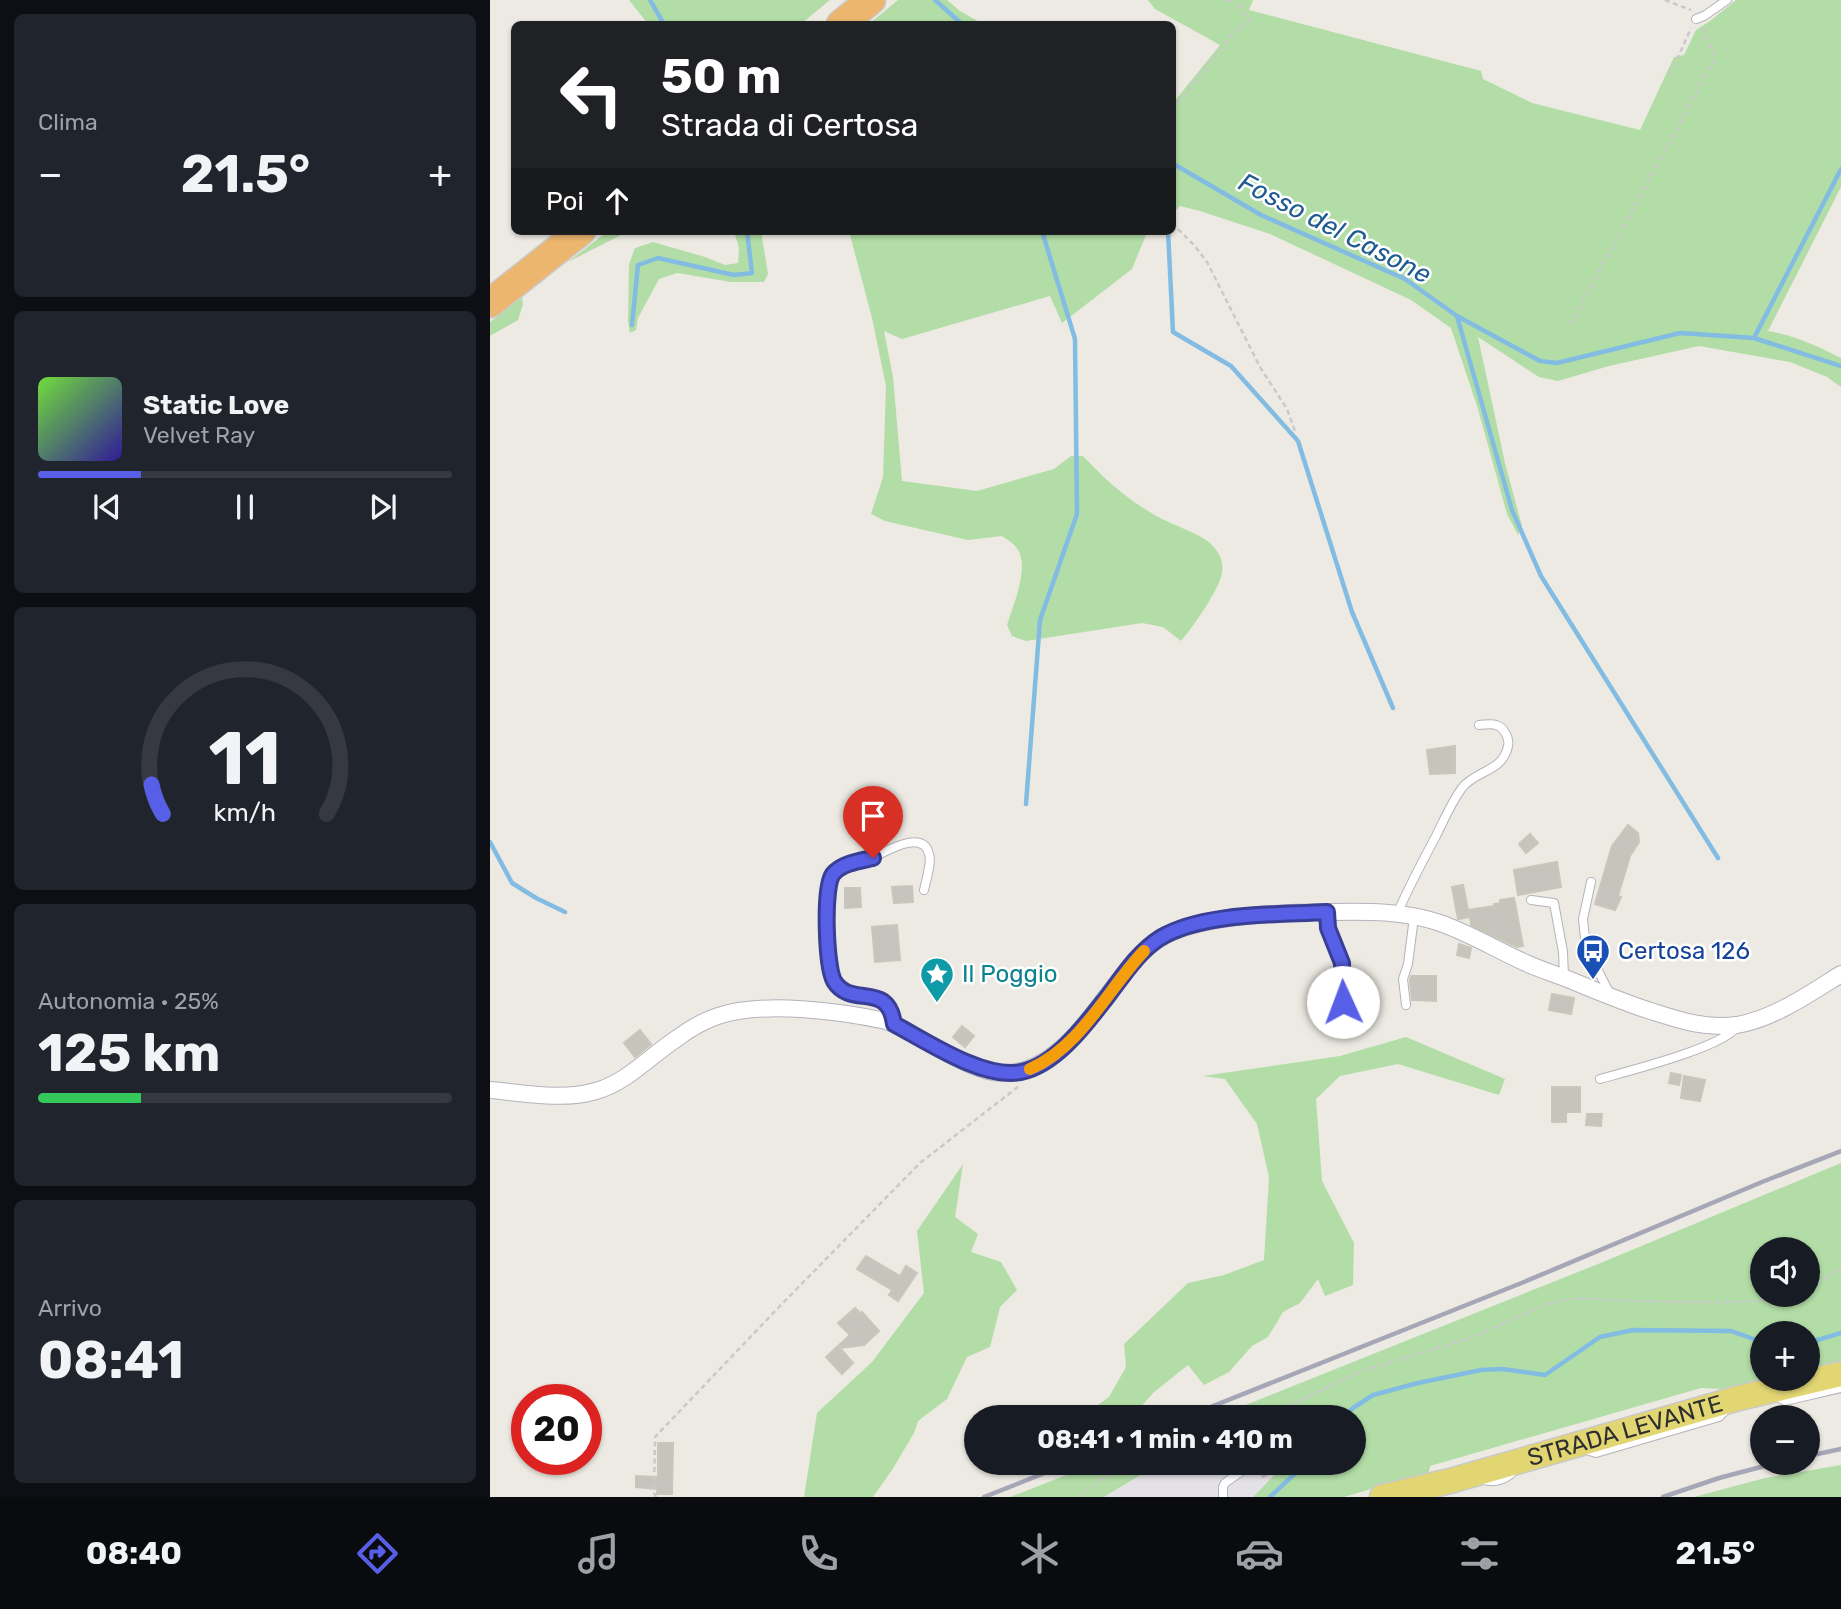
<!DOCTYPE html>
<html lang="it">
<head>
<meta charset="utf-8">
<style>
	:root { --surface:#171b24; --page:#20242c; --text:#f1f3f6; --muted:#9ea1a6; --line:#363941; --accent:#575fe6 }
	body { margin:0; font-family:Rubik,sans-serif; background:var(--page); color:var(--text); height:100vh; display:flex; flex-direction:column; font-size:26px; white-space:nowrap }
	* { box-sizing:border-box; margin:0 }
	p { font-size:23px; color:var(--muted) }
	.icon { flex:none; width:38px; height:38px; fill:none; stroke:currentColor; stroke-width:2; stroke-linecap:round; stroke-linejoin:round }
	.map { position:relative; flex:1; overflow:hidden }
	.sheet { display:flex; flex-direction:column; gap:14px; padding:14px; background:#0d0f14; width:490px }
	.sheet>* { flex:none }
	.banner { position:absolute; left:21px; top:21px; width:665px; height:214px; border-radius:10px; box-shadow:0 2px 5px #0004; background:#202124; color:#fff; overflow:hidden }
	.fabs { position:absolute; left:1260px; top:1237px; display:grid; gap:14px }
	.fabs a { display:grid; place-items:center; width:70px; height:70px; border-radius:50%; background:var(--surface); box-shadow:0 2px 5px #0004; font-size:35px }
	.speed { position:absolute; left:21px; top:1384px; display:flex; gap:14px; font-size:35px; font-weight:700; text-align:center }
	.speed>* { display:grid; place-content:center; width:91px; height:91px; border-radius:50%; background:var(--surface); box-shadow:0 2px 5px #0004; line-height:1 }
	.speed .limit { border:10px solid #d22; background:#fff; color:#111 }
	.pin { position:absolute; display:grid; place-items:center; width:60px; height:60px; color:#fff; margin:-72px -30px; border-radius:50% 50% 50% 0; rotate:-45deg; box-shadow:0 0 7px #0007 }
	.pin .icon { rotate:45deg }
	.me { position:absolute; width:77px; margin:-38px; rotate:358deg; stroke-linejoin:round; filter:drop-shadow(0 0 5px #0008) }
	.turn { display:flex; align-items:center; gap:24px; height:147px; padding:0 35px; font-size:32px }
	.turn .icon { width:91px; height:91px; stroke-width:2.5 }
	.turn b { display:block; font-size:49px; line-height:60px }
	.then { display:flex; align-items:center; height:66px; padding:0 35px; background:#0003; gap:14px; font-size:26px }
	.big { font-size:52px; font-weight:700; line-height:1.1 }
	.sheet .widget { flex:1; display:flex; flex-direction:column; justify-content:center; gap:10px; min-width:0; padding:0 24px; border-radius:10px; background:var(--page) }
	.sheet .dial { align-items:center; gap:0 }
	.dial svg { height:182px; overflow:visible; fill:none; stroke:var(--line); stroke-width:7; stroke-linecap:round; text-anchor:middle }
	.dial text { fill:var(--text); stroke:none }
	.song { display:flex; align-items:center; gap:21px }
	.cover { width:84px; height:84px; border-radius:10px; background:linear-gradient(135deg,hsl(100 70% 55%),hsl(250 70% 35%)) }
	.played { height:7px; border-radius:4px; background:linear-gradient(90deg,var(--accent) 25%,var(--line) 25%) }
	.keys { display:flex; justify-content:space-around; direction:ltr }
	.heat { display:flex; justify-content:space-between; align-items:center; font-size:38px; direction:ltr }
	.charge { height:10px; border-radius:5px; background:linear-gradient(90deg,#34c759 25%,var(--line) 0) }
	.trip { position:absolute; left:474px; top:1405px; width:402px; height:70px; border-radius:35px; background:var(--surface); box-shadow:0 2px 5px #0004; font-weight:700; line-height:70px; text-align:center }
	.tab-bar { display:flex; height:112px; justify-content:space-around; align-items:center; background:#090b0e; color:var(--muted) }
	.tab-bar .icon { width:49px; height:49px }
	.tab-bar .selected { color:var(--accent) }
	.tab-bar b { font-size:32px; color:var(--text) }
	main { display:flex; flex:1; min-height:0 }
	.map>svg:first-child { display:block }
	.industrial { fill:#e4e2e7 }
	.green { fill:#b2dda6; fill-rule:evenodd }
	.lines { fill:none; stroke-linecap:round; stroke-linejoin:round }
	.stream { stroke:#83bce2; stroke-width:4.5 }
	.building { fill:#c6c4bd; stroke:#c9c6bc; stroke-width:2 }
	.lane-casing { stroke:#b3b3bc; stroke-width:10 }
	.street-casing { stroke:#b3b3bc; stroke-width:18 }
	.primary-casing { stroke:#c9c9c9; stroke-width:27 }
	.highway-casing { stroke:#c9c9c9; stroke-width:31 }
	.path { stroke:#c9c9c9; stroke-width:2.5; stroke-dasharray:5 3.5; stroke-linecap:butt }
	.lane { stroke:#fff; stroke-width:8 }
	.street { stroke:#fff; stroke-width:16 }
	.primary { stroke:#e2d673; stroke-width:24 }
	.highway { stroke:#ecb66f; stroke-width:28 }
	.rail { stroke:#a5a6b6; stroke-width:4.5 }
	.route-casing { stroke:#393e96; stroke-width:18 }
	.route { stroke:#575fe6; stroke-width:12 }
	.slow { stroke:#f59e0b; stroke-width:12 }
	.labels { text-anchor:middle; stroke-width:5; stroke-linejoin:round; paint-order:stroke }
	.transit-label { font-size:24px; fill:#164399; stroke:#fff; text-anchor:start }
	.culture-label { font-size:24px; fill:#0d838f; stroke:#fff; text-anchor:start }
	.street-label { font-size:24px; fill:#2e2e2e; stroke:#fff }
	.water-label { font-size:26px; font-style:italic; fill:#1e5b92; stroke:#fff }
</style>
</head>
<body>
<main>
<section class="sheet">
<div class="widget"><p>Clima</p>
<div class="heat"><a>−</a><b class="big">21.5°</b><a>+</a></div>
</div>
<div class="widget">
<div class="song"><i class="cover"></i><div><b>Static Love</b><p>Velvet Ray</p></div></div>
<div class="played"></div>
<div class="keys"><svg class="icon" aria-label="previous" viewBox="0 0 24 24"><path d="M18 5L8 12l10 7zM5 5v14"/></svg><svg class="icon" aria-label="pause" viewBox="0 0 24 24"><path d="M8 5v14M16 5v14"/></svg><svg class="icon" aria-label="next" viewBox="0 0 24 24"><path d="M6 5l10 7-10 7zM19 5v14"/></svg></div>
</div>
<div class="widget dial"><svg viewBox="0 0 100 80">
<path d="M14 69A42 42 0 1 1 86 69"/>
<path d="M14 69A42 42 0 0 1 9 56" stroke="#575fe6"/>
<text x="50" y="56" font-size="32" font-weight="700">11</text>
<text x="50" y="72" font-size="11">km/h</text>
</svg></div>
<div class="widget"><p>Autonomia · 25%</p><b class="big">125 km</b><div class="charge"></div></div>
<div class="widget"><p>Arrivo</p><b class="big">08:41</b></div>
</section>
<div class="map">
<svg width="1351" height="1497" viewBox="0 0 1351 1497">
	<rect width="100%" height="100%" fill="#edeae3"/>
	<path class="industrial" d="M706 1463H796L763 1497H614L657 1471 695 1475Z"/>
	<path class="green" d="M139 0H340L311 24H158Z
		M408 0H457L470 11 493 24H379Z
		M658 0H763L759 10 991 71 993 79 1042 103 1150 130 1184 57 1194 55 1206 30 1220 21 1246 0H1351V187L1278 331C1303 335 1328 346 1351 358V387L1337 377 1300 362 1209 346 1119 366 1068 381 1049 377 988 337 1015 463 1032 526 1028 535 1017 514 988 409 961 328 921 300 780 234 710 211 690 206 683 213V103L730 45 665 9Z
		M118 231H139L78 262Z
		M244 231H271L278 274 274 282H241L187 273 169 279 148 318 146 330 140 333 138 321 139 264 145 248 163 242 215 257 235 265 248 263 249 248Z
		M359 231H652L656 235 642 269 572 323 560 296 412 339 394 331 403 377 412 481 487 491 564 469 581 456H593C616 480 634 497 663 514 677 523 709 533 720 543 728 550 734 561 732 572 730 589 703 627 691 641L673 627 652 623 536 641 522 636 517 625C523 605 542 563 525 546 522 542 516 539 512 536L478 540 395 521 381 514 393 477 396 386 382 318Z
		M32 297 33 304 28 320 0 336V322Z
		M916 1037 1015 1079 1009 1095 908 1064 850 1076 826 1099 832 1181 864 1243 863 1285 835 1296 828 1279 810 1303 793 1312 778 1337 762 1346 739 1372 714 1385 698 1365 663 1393 642 1417H591L619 1397 636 1367 634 1344 698 1283 734 1275 774 1260 779 1177 767 1124 735 1079 713 1076 850 1056Z
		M1351 1163V1362L1318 1368V1334H1272L1273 1379 1231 1389 1211 1388 940 1466 939 1472 854 1497H763L796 1463H864V1418H723L1113 1262ZM1272 1250H1318V1295H1272Z
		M473 1164 465 1217 488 1234 481 1252 511 1262 527 1290 510 1307 500 1347 477 1357 457 1399 428 1421 424 1433 402 1470 383 1497H314L327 1413 382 1362 434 1293 427 1231Z
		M607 1463H706L695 1475 657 1471 614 1497H520Z
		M1351 1465V1497H1204L1275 1478Z"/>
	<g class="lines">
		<path class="stream" d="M160 0 174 24
			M445 0 472 24
			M682 163 771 215 915 279 967 316 1050 361 1067 363 1190 333 1264 338 1351 366
			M678 231 683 332 741 366 808 441 862 612 903 708
			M967 316 1022 510 1051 576 1228 858
			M142 325 148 265 168 258 244 275 262 273 257 231
			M1264 338 1351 169
			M536 804 550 620 587 514 585 339 552 231
			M0 842 22 883 46 898 75 912
			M1318 1343 1351 1333
			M854 1418 863 1408 883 1395 928 1383 991 1370 1012 1369 1055 1375 1110 1337 1143 1330 1241 1331 1272 1342
			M780 1497 816 1463"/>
	</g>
	<path class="building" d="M965 746V773L940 774 937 750Z
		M1138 825 1148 833 1149 842 1140 856 1128 896 1131 897 1125 910 1105 904 1122 846Z
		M1040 834 1048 843 1036 853 1029 844Z
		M1067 862 1071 887 1028 895 1024 870Z
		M973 885 978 910 1004 906V904L1011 903 1010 900 1024 898 1033 946 1027 947 981 925 980 917 968 919 962 887Z
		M422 886 423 902 404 903 402 887Z
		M355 888H370L371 907 355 908Z
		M407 925 410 960 385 962 382 927Z
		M969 944 981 948 979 958 967 955Z
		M846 974V993H836L835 975Z
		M921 976H946V1001L922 1000 920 981Z
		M1062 994 1084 998 1081 1014 1059 1010Z
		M472 1026 484 1036 475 1047 463 1037Z
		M150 1030 161 1044 145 1057 134 1043Z
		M1181 1073 1191 1075 1189 1085 1179 1083Z
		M1194 1076 1215 1080 1210 1101 1191 1098Z
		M1062 1087H1090V1112H1076V1122H1062Z
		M1097 1114H1112L1111 1126 1096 1125Z
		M376 1256 410 1276 416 1266 427 1273 408 1301 399 1295 402 1290 367 1269Z
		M365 1308 371 1314 372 1312 389 1331 374 1345 350 1348 363 1363 352 1374 336 1357 360 1335 348 1323Z
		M168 1443H183L182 1494H167V1489L146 1487V1476L168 1477Z
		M770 1463H798L773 1477 768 1467Z"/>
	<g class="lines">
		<g class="lane-casing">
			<path id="lane" d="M1206 19 1214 16 1237 0
				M1101 882 1093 919 1096 947 1120 994
				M1041 900 1064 903 1073 952 1074 977
				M837 912 838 928 852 963 853 1002
				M907 914C919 887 932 862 946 836 954 820 961 803 972 788 986 770 1013 772 1018 746 1020 739 1014 727 1006 725 1001 723 994 725 989 725
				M916 1005 913 979 918 964 924 917
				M404 1024C396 973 346 1020 339 962 337 942 332 894 341 877 349 862 371 863 384 857 397 851 433 829 439 854 442 861 436 881 434 890
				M1110 1079C1138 1071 1231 1048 1247 1027
				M1286 1396 1295 1401 1351 1388
				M1096 1450 1106 1453 1229 1417 1236 1410
				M994 1480C1004 1483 1013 1480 1021 1474
				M733 1497V1487L735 1483 763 1463"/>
		</g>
		<g class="street-casing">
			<path id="street" d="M0 1090C34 1093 72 1101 106 1091 137 1082 159 1057 186 1039 198 1030 213 1021 228 1016 274 1001 349 1011 396 1021L404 1024C431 1038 469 1063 498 1071 551 1084 588 1034 616 997 632 977 647 953 669 939 708 914 793 913 840 912 876 911 915 911 950 923 979 933 1007 950 1036 963 1049 969 1062 973 1075 978 1105 990 1134 1003 1164 1012 1191 1021 1218 1029 1247 1025 1285 1018 1319 994 1351 974"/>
		</g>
		<g class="primary-casing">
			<g id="primary">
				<path id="s1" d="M892 1497 960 1481 1249 1398 1351 1374"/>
			</g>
		</g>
		<g class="highway-casing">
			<path id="highway" d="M351 24 381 0
				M0 303 91 231"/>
		</g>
		<path class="path" d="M737 0 742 1 745 0
			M1175 0 1201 10
			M1180 75 1201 28
			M682 111 741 36 752 25 760 22 750 6 754 0
			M682 223 704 245 717 262 770 367 797 409 805 431
			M1080 325 1223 62 1224 51 1218 43 1213 26
			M1318 1288 1351 1270
			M773 1418 872 1371 980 1338 1058 1304 1087 1298C1130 1301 1174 1302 1218 1302 1245 1302 1274 1302 1300 1295
			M166 1497 164 1493 165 1437 289 1307 430 1163 529 1086
			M590 1497C606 1478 632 1470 654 1463"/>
		<use href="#lane" class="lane"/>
		<use href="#street" class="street"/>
		<use href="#primary" class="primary"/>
		<use href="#highway" class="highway"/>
		<path class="rail" d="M693 1418 1034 1282 1272 1182 1351 1151
			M1318 1456 1351 1449
			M494 1497 580 1463
			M1173 1497 1229 1478 1286 1463"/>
	</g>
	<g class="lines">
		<g class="route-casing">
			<path id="route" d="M383 858C370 861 352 863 343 874 333 887 336 966 344 981 361 1009 398 980 404 1024 436 1041 494 1080 531 1072 566 1065 596 1024 617 997 633 976 648 952 670 938 713 912 788 915 837 912L838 928 852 963 853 1002"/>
		</g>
		<use href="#route" class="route"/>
		<path class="slow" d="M540 1069C591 1047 618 989 654 951"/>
	</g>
	<defs>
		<g id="bus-pin" transform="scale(1.75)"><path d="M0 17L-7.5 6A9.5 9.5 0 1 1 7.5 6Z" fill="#1a4fb4" stroke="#fff"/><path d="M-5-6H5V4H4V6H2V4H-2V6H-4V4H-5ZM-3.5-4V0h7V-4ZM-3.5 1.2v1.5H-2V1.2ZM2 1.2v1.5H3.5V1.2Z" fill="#fff"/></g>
		<g id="sight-pin" transform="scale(1.75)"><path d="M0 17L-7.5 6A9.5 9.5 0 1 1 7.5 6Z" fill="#0f9aa8" stroke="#fff"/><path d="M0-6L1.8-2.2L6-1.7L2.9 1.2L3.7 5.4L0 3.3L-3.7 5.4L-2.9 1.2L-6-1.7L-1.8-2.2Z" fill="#fff"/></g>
	</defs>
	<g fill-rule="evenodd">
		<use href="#bus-pin" x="1103" y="951"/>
		<use href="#sight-pin" x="447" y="974"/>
	</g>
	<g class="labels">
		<g class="transit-label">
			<text x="1128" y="959">Certosa 126</text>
		</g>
		<g class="culture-label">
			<text x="472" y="982">Il Poggio</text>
		</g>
		<g class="street-label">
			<text dy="8" stroke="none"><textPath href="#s1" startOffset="252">STRADA LEVANTE</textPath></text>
		</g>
		<g class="water-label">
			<text transform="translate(845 228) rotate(27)" y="9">Fosso del Casone</text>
		</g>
	</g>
</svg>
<div class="fabs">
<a><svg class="icon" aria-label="sound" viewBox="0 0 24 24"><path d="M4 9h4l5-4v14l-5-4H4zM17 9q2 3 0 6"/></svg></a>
<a>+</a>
<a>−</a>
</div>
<div class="speed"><div class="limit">20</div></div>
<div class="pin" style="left:383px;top:858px;background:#d93025"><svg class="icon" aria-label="arrive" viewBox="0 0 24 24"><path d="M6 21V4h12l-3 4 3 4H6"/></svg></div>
<svg class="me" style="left:853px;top:1002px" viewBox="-20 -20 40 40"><circle r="19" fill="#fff"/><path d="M0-13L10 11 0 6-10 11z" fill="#575fe6"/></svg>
<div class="trip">08:41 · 1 min · 410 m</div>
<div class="banner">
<div class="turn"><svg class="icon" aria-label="left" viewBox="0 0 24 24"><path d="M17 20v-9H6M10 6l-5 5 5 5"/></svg><div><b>50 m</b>Strada di Certosa</div></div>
<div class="then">Poi<svg class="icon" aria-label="ahead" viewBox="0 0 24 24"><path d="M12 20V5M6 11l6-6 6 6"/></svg></div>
</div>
</div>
</main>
<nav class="tab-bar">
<b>08:40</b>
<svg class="icon selected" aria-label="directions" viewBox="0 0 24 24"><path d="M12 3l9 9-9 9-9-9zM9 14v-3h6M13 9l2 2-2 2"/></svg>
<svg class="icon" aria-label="music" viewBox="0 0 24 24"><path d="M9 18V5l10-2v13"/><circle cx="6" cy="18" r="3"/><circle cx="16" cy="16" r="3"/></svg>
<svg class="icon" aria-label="phone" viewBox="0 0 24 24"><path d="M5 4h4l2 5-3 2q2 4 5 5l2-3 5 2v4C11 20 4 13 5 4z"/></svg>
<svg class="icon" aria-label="climate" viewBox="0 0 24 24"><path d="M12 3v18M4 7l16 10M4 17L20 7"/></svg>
<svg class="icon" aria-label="car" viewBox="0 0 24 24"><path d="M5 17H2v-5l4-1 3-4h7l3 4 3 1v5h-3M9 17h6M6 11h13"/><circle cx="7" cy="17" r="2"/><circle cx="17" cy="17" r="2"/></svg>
<svg class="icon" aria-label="filters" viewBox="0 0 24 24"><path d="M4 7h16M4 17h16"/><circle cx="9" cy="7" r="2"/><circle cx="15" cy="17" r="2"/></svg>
<b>21.5°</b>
</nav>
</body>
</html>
